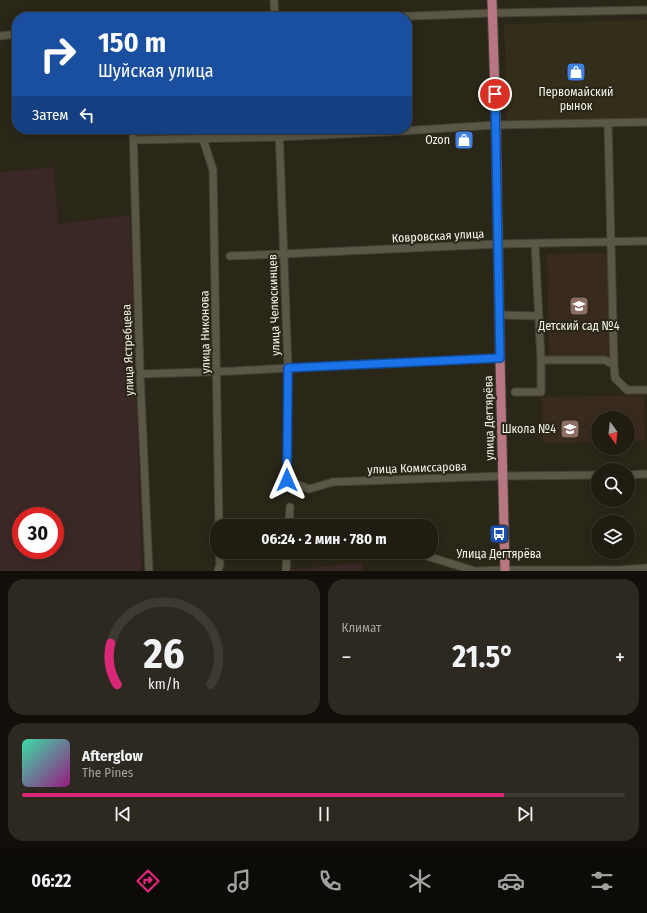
<!DOCTYPE html>
<html lang="ru">
<head>
<meta charset="utf-8">
<style>
	:root { --surface:#201c12; --page:#2d2920; --text:#f1f3f6; --muted:#a2a19f; --line:#3d3a32; --accent:#db2777 }
	body { margin:0; font-family:"Fira Sans Condensed",sans-serif; background:var(--page); color:var(--text); height:100vh; display:flex; flex-direction:column; font-size:15px; white-space:nowrap }
	* { box-sizing:border-box; margin:0 }
	p { font-size:13px; color:var(--muted) }
	.icon { flex:none; width:22px; height:22px; fill:none; stroke:currentColor; stroke-width:2; stroke-linecap:round; stroke-linejoin:round }
	.map { position:relative; height:571px; overflow:hidden }
	.side { display:flex; flex-direction:column; gap:8px; padding:8px; background:#120f0a; flex:1 }
	.side>* { flex:none }
	.guide { position:absolute; left:12px; top:12px; width:400px; height:122px; border-radius:16px; box-shadow:0 2px 10px #0003,0 0 0 1px var(--line); background:#1a4fa0; color:#fff; overflow:hidden }
	.needle { width:26px; rotate:165deg }
	.controls { position:absolute; left:591px; top:411px; display:grid; gap:8px }
	.controls a { display:grid; place-items:center; width:44px; height:44px; border-radius:50%; background:var(--surface); box-shadow:0 2px 10px #0003,0 0 0 1px var(--line); font-size:20px }
	.speed { position:absolute; left:12px; top:507px; display:flex; gap:8px; font-size:20px; font-weight:700; text-align:center }
	.speed>* { display:grid; place-content:center; width:52px; height:52px; border-radius:50%; background:var(--surface); box-shadow:0 2px 10px #0003,0 0 0 1px var(--line); line-height:1 }
	.speed .limit { border:6px solid #d22; background:#fff; color:#111 }
	.pin { position:absolute; display:grid; place-items:center; width:34px; height:34px; color:#fff; margin:-17px; border:2px solid #fff; border-radius:50%; box-shadow:0 1px 4px #0007 }
	.me { position:absolute; width:44px; margin:-22px; rotate:0deg; stroke-linejoin:round; filter:drop-shadow(0 0 3px #0008) }
	.turn { display:flex; align-items:center; gap:14px; height:84px; padding:0 20px; font-size:18px }
	.turn .icon { width:52px; height:52px; stroke-width:2.5 }
	.turn b { display:block; font-size:28px; line-height:34px }
	.then { display:flex; align-items:center; height:38px; padding:0 20px; background:#0003; gap:8px; font-size:15px }
	.big { font-size:30px; font-weight:700; line-height:1.1 }
	.side .widget { flex:1; display:flex; flex-direction:column; justify-content:center; gap:6px; min-width:0; padding:0 14px; border-radius:16px; background:var(--page) }
	.side .dial { align-items:center; gap:0 }
	.dial svg { height:104px; overflow:visible; fill:none; stroke:var(--line); stroke-width:7; stroke-linecap:round; text-anchor:middle }
	.dial text { fill:var(--text); stroke:none }
	.song { display:flex; align-items:center; gap:12px }
	.cover { width:48px; height:48px; border-radius:6px; background:linear-gradient(135deg,hsl(160 70% 55%),hsl(310 70% 35%)) }
	.played { height:4px; border-radius:2px; background:linear-gradient(90deg,var(--accent) 80%,var(--line) 80%) }
	.keys { display:flex; justify-content:space-around; direction:ltr }
	.heat { display:flex; justify-content:space-between; align-items:center; font-size:22px; direction:ltr }
	.side .tiles { flex:1; display:grid; gap:8px; grid-template-columns:1fr 1fr }
	.widget:last-child { grid-column:span 2 }
	.trip { position:absolute; left:210px; top:519px; width:228px; height:40px; border-radius:16px; background:var(--surface); box-shadow:0 2px 10px #0003,0 0 0 1px var(--line); font-weight:700; line-height:40px; text-align:center }
	.menu { display:flex; height:64px; justify-content:space-around; align-items:center; background:#0d0b07; color:var(--muted) }
	.menu .icon { width:28px; height:28px }
	.menu .selected { color:var(--accent) }
	.menu b { font-size:18px; color:var(--text) }
	.map>svg:first-child { display:block }
	.built { fill:#332e19 }
	.industrial { fill:#3b2726; fill-rule:evenodd }
	.education { fill:#392a1e }
	.lines { fill:none; stroke-linecap:round; stroke-linejoin:round }
	.minor-casing { stroke:#444136; stroke-width:9 }
	.major-casing { stroke:#444136; stroke-width:11 }
	.minor { stroke:#5b5747; stroke-width:7 }
	.major { stroke:#b67682; stroke-width:9 }
	.route-casing { stroke:#114b97; stroke-width:10 }
	.route { stroke:#1a73e8; stroke-width:7 }
	.labels { text-anchor:middle; stroke-width:4; stroke-linejoin:round; paint-order:stroke }
	.poi-label { font-size:12px; fill:#f6f4eb; stroke:#2a2618 }
	.street-label { font-size:12px; fill:#f6f4eb; stroke:#2a2618 }
</style>
</head>
<body>
<div class="map">
<svg width="647" height="571" viewBox="0 0 647 571">
	<rect width="100%" height="100%" fill="#2a2618"/>
	<path class="built" d="M647 20V120L507 123 504 24Z"/>
	<path class="industrial" d="M54 167 58 224 130 215 142 571H0V172ZM21 516H55V550H21Z
		M362 563 363 571H272Z"/>
	<path class="education" d="M609 253 610 357 549 358 547 254Z
		M644 395 645 441H628V418H598V442L543 443 542 397Z"/>
	<g class="lines">
		<g class="minor-casing">
			<path id="minor" d="M274 0 275 17
				M387 17 492 13 647 10
				M0 36 17 34
				M608 123 614 365
				M133 129 140 374 149 571
				M196 129 203 139 213 170 219 526
				M279 129 288 368 287 480 309 489 333 482 503 476 598 475
				M134 140 279 137 385 132 496 125 647 122
				M230 256 283 254 498 244 647 241
				M499 315 539 316
				M541 360H605L614 365 615 378 627 390H647
				M140 374 235 371 288 368 500 358
				M515 392H541V360L535 243
				M628 475 647 474
				M289 526 290 507
				M414 552 475 571
				M218 571 220 564 219 552
				M286 571 287 552
				M478 571 505 570H619L647 568"/>
		</g>
		<g class="major-casing">
			<path id="major" d="M492 0 496 125 500 358 505 571"/>
		</g>
		<use href="#minor" class="minor"/>
		<use href="#major" class="major"/>
	</g>
	<g class="lines">
		<g class="route-casing">
			<path id="route" d="M287 480 288 368 500 358 495 94"/>
		</g>
		<use href="#route" class="route"/>
	</g>
	<defs>
		<g id="shop-square" transform="scale(1)"><rect x="-9" y="-9" width="18" height="18" rx="4" fill="#3f7fe0" stroke="#2a2618"/><path d="M-5-2.5h2.3a2.7 3.5 0 0 1 5.4 0H5L5.5 6h-11ZM-1.5-2.5h3a1.5 2.3 0 0 0-3 0Z" fill="#fff"/></g>
		<g id="school-square" transform="scale(1)"><rect x="-9" y="-9" width="18" height="18" rx="4" fill="#8d6e63" stroke="#2a2618"/><path d="M0-5L7-2L0 1L-7-2ZM-4 1L0 2.5L4 1V4Q0 6-4 4Z" fill="#fff"/></g>
		<g id="bus-square" transform="scale(1)"><rect x="-9" y="-9" width="18" height="18" rx="4" fill="#1a4fb4" stroke="#2a2618"/><path d="M-5-6H5V4H4V6H2V4H-2V6H-4V4H-5ZM-3.5-4V0h7V-4ZM-3.5 1.2v1.5H-2V1.2ZM2 1.2v1.5H3.5V1.2Z" fill="#fff"/></g>
	</defs>
	<g fill-rule="evenodd">
		<use href="#shop-square" x="576" y="72"/>
		<use href="#shop-square" x="464" y="140"/>
		<use href="#school-square" x="579" y="306"/>
		<use href="#school-square" x="570" y="429"/>
		<use href="#bus-square" x="499" y="534"/>
	</g>
	<g class="labels">
		<g class="poi-label">
			<text x="576" y="96">Первомайский<tspan x="576" dy="14">рынок</tspan></text>
			<text x="450" y="144" text-anchor="end">Ozon</text>
			<text x="579" y="330">Детский сад №4</text>
			<text x="556" y="433" text-anchor="end">Школа №4</text>
			<text x="499" y="558">Улица Дегтярёва</text>
		</g>
		<g class="street-label">
			<text transform="translate(438 236) rotate(-3)" y="4">Ковровская улица</text>
			<text transform="translate(274 305) rotate(-92)" y="4">улица Челюскинцев</text>
			<text transform="translate(205 332) rotate(-91)" y="4">улица Никонова</text>
			<text transform="translate(128 350) rotate(-92)" y="4">улица Ястребцева</text>
			<text transform="translate(489 418) rotate(-91)" y="4">улица Дегтярёва</text>
			<text transform="translate(417 468) rotate(-2)" y="4">улица Комиссарова</text>
		</g>
	</g>
</svg>
<div class="controls">
<a><svg class="needle" viewBox="-14 -14 28 28"><path d="M0-13l5 13h-10z" fill="#e53935"/><path d="M0 13l5-13h-10z" fill="#a2a19f"/></svg></a>
<a><svg class="icon" aria-label="search" viewBox="0 0 24 24"><circle cx="10" cy="10" r="6"/><path d="M15 15l6 6"/></svg></a>
<a><svg class="icon" aria-label="layers" viewBox="0 0 24 24"><path d="M12 4l9 5-9 5-9-5zM3 14l9 5 9-5"/></svg></a>
</div>
<div class="speed"><div class="limit">30</div></div>
<div class="pin" style="left:495px;top:94px;background:#d93025"><svg class="icon" aria-label="arrive" viewBox="0 0 24 24"><path d="M6 21V4h12l-3 4 3 4H6"/></svg></div>
<svg class="me" style="left:287px;top:480px" viewBox="-20 -20 40 40"><path d="M0-17L14 15 0 8-14 15z" fill="#1a73e8" stroke="#fff" stroke-width="4"/></svg>
<div class="trip">06:24 · 2 мин · 780 m</div>
<div class="guide">
<div class="turn"><svg class="icon" aria-label="right" viewBox="0 0 24 24"><path d="M7 20v-9h11M14 6l5 5-5 5"/></svg><div><b>150 m</b>Шуйская улица</div></div>
<div class="then">Затем<svg class="icon" aria-label="left" viewBox="0 0 24 24"><path d="M17 20v-9H6M10 6l-5 5 5 5"/></svg></div>
</div>
</div>
<section class="side">
<div class="tiles">
<div class="widget dial"><svg viewBox="0 0 100 80">
<path d="M14 69A42 42 0 1 1 86 69"/>
<path d="M14 69A42 42 0 0 1 9 37" stroke="#db2777"/>
<text x="50" y="56" font-size="32" font-weight="700">26</text>
<text x="50" y="72" font-size="11">km/h</text>
</svg></div>
<div class="widget"><p>Климат</p>
<div class="heat"><a>−</a><b class="big">21.5°</b><a>+</a></div>
</div>
<div class="widget">
<div class="song"><i class="cover"></i><div><b>Afterglow</b><p>The Pines</p></div></div>
<div class="played"></div>
<div class="keys"><svg class="icon" aria-label="previous" viewBox="0 0 24 24"><path d="M18 5L8 12l10 7zM5 5v14"/></svg><svg class="icon" aria-label="pause" viewBox="0 0 24 24"><path d="M8 5v14M16 5v14"/></svg><svg class="icon" aria-label="next" viewBox="0 0 24 24"><path d="M6 5l10 7-10 7zM19 5v14"/></svg></div>
</div>
</div>
</section>
<nav class="menu">
<b>06:22</b>
<svg class="icon selected" aria-label="directions" viewBox="0 0 24 24"><path d="M12 3l9 9-9 9-9-9zM9 14v-3h6M13 9l2 2-2 2"/></svg>
<svg class="icon" aria-label="music" viewBox="0 0 24 24"><path d="M9 18V5l10-2v13"/><circle cx="6" cy="18" r="3"/><circle cx="16" cy="16" r="3"/></svg>
<svg class="icon" aria-label="phone" viewBox="0 0 24 24"><path d="M5 4h4l2 5-3 2q2 4 5 5l2-3 5 2v4C11 20 4 13 5 4z"/></svg>
<svg class="icon" aria-label="climate" viewBox="0 0 24 24"><path d="M12 3v18M4 7l16 10M4 17L20 7"/></svg>
<svg class="icon" aria-label="car" viewBox="0 0 24 24"><path d="M5 17H2v-5l4-1 3-4h7l3 4 3 1v5h-3M9 17h6M6 11h13"/><circle cx="7" cy="17" r="2"/><circle cx="17" cy="17" r="2"/></svg>
<svg class="icon" aria-label="filters" viewBox="0 0 24 24"><path d="M4 7h16M4 17h16"/><circle cx="9" cy="7" r="2"/><circle cx="15" cy="17" r="2"/></svg>
</nav>
</body>
</html>
